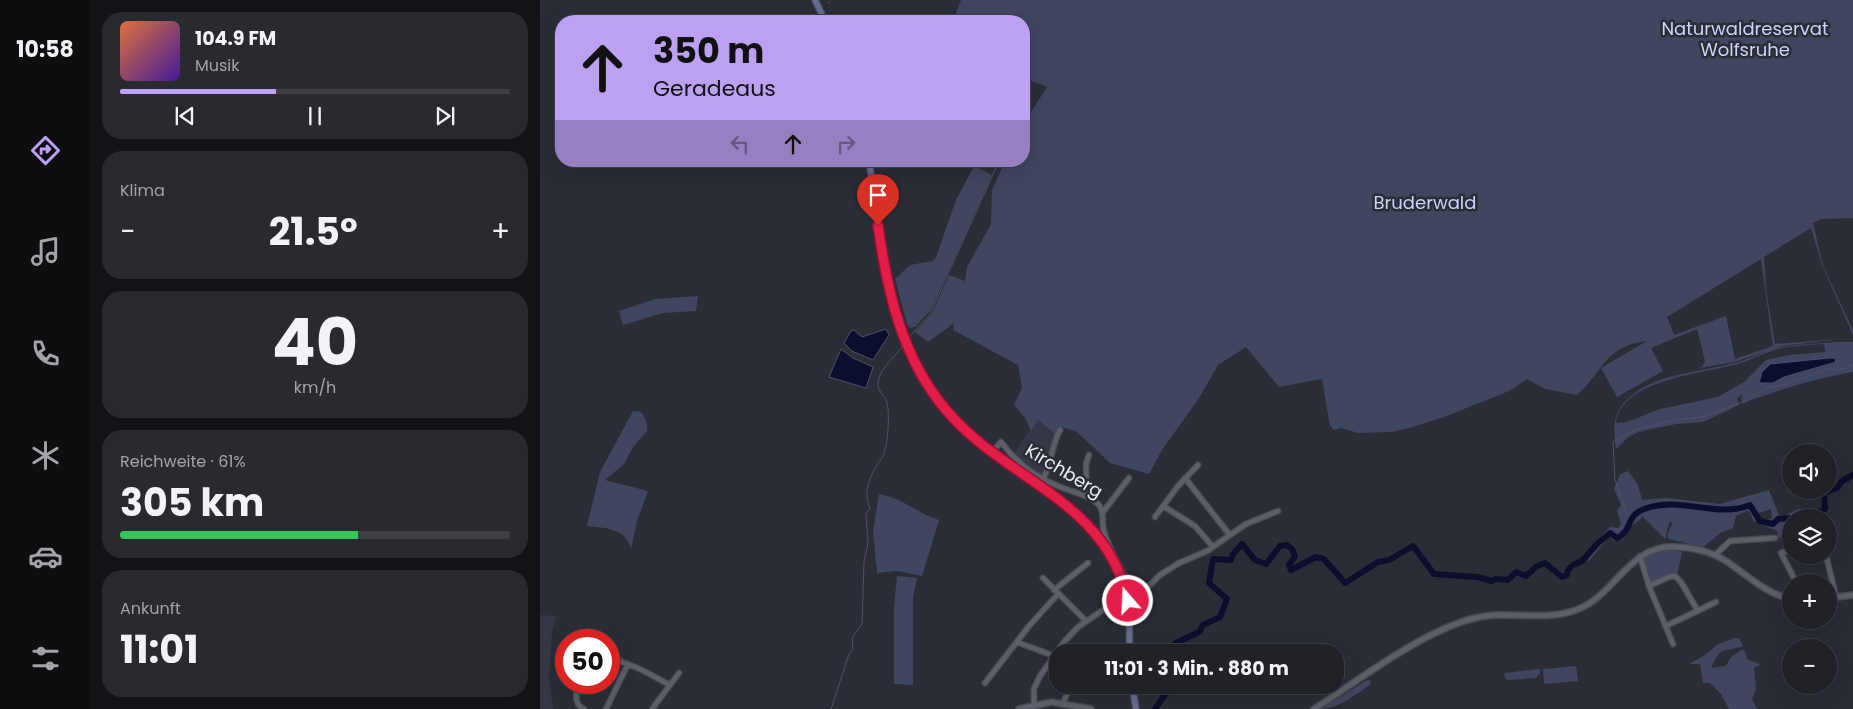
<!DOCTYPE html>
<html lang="de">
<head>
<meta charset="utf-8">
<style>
	:root { --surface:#202228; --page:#282a30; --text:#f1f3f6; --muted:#a2a4a8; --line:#3d3f45; --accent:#bca0f2 }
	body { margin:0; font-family:Poppins,sans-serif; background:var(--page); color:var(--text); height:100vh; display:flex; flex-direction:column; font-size:19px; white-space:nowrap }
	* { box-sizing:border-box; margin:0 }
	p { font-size:16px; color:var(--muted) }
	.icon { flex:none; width:28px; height:28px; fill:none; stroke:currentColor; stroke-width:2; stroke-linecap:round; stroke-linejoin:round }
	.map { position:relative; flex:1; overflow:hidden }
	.panel { display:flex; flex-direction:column; gap:12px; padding:12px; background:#121316; width:450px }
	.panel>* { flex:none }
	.hud { position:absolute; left:15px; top:15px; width:475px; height:152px; border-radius:20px; box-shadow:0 5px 20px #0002,0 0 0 1px var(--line); background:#bca0f2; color:#111; overflow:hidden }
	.fabs { position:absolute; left:1242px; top:444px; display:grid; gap:10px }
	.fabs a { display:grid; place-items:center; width:55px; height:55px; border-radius:50%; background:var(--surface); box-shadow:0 5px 20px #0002,0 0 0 1px var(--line); font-size:25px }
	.speed { position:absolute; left:15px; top:629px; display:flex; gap:10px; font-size:25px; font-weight:700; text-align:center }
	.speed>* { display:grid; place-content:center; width:65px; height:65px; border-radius:50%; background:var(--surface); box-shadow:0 5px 20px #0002,0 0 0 1px var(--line); line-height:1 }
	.speed .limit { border:8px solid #d22; background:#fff; color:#111 }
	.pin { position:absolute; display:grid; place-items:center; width:42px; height:42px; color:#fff; margin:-51px -21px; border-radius:50% 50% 50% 0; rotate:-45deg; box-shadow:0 0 5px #0007 }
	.pin .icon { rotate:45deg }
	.me { position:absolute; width:55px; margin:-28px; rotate:341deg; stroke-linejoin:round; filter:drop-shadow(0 0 4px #0008) }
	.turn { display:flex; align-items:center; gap:18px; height:105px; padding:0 15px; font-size:22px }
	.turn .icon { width:65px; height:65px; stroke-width:2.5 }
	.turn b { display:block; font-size:35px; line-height:42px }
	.lanes { display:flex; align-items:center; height:48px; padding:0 15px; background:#0003; justify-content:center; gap:25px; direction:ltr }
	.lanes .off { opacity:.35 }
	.big { font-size:38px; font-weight:700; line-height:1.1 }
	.panel .widget { flex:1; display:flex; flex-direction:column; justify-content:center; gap:8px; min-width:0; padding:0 18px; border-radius:20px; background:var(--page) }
	.panel .dial { align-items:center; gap:0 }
	.dial b { font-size:65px; line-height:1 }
	.song { display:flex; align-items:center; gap:15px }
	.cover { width:60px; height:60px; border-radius:8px; background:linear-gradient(135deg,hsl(20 70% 55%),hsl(260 70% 35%)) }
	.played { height:5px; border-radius:2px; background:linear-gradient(90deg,var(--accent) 40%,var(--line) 40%) }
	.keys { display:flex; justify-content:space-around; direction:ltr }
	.heat { display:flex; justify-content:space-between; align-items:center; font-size:28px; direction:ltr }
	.charge { height:8px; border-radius:4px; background:linear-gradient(90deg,#34c759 61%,var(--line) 0) }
	.trip { position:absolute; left:509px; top:644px; width:295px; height:50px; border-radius:20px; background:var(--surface); box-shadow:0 5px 20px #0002,0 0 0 1px var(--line); font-weight:700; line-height:50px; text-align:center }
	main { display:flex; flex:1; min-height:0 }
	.menu { display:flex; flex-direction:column; width:90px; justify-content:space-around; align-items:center; background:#0d0e10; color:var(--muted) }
	.menu .icon { width:35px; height:35px }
	.menu .selected { color:var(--accent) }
	.menu b { font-size:22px; color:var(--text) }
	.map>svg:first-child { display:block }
	.built { fill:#343746 }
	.green { fill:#404560; fill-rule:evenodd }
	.water { fill:#0b0e2d; stroke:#4e5168 }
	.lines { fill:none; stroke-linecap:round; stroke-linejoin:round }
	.stream { stroke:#4e5168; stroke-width:1 }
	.river { stroke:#0b0e2d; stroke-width:6 }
	.minor-casing { stroke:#484951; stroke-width:7 }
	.tertiary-casing { stroke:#484951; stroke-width:8 }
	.secondary-casing { stroke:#484951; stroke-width:8 }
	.minor { stroke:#5c5f69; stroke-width:4.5 }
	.tertiary { stroke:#5c5f69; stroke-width:5 }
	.secondary { stroke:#676d8f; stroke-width:5.5 }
	.route-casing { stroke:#92132f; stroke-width:12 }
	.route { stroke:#e11d48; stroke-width:9 }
	.labels { text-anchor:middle; stroke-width:5; stroke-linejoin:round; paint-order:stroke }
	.park-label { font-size:18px; fill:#ccd4fc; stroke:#2b2d36 }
	.street-label { font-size:18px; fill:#ebecf2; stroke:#2b2d36 }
</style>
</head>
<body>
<main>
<nav class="menu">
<b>10:58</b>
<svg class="icon selected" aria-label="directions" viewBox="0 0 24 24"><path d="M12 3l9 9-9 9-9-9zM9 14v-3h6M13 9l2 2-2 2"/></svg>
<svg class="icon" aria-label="music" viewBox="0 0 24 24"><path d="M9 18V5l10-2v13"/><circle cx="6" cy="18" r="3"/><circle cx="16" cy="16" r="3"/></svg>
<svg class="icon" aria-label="phone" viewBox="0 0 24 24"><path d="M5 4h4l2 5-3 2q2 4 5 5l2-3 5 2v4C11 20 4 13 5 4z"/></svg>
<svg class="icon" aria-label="climate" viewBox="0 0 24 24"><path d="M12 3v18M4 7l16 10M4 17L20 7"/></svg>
<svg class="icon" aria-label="car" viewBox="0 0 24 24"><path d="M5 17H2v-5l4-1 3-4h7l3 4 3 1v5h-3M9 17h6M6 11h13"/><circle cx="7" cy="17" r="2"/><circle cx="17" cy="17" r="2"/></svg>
<svg class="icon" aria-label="filters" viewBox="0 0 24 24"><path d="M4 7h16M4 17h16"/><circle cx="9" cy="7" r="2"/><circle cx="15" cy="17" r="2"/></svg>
</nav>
<section class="panel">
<div class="widget">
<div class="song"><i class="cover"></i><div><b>104.9 FM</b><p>Musik</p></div></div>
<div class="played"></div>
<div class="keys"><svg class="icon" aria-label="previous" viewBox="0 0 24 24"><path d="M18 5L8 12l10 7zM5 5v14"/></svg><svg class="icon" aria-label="pause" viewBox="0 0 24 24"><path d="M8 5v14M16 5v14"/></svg><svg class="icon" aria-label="next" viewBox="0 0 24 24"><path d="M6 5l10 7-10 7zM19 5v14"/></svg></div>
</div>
<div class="widget"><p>Klima</p>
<div class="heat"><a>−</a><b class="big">21.5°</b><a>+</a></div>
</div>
<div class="widget dial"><b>40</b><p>km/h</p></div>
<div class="widget"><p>Reichweite · 61%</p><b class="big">305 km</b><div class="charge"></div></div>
<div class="widget"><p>Ankunft</p><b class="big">11:01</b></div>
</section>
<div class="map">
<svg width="1313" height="709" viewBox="0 0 1313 709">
	<rect width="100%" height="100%" fill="#2b2d36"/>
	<path class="built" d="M497 420 517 436 507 470 502 477 473 455Z
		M0 615 16 616 12 632 9 677 13 709H0Z"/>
	<path class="green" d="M421 0H1313V218L1281 219 1273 223 1283 266 1313 330V335L1282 265 1271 228 1224 257 1226 289 1235 344 1300 339 1243 346 1194 362 1154 369 1162 367 1165 361 1157 329 1111 348 1123 371 1077 397 1061 368 1107 341C1064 346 1065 370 1037 395L1005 389 987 379 969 391 904 417 869 428 852 432 818 433 801 428 794 430 790 426 782 379 739 387 706 347 678 365 659 398 622 450 609 474 570 463 537 432 522 427 517 436 498 420 491 431 485 418 474 405 482 388 478 365 413 330 414 323 388 342 375 332 392 313 409 275 425 281 427 267 451 224 452 190 465 161H484V123L507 87 484 78V21H438L431 15 427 21H413ZM1221 259 1233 346 1195 359 1186 316 1134 335 1127 317Z
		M436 167 452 175 391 310 375 327 370 328 367 324 355 279 370 265 393 261 396 257 416 200 432 170Z
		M158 296 156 311 123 313 83 325 79 311 116 299Z
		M1295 342H1313V372C1287 376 1259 384 1232 393 1221 397 1213 398 1203 404L1201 398 1203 394 1197 398 1199 405 1163 422 1136 424 1098 432 1087 438 1076 449C1074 435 1072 417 1082 405 1108 373 1159 373 1194 363 1208 360 1220 353 1234 349 1253 344 1275 344 1295 342ZM1284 344 1285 352 1249 355 1226 360 1204 382 1178 397 1120 409 1087 422 1076 423C1080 381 1162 373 1194 365 1209 361 1223 353 1238 349 1252 346 1268 345 1284 344ZM1289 358 1295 363 1244 377 1233 383H1219L1222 372 1230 364Z
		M93 411 101 412C106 419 108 423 107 431L93 447 84 464 65 480 108 491 97 521 91 549C86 528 65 528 47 526L60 472Z
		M1088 471 1098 485 1102 500 1126 498 1180 504 1229 490 1240 518 1258 509 1275 510 1276 516 1251 518V524L1243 530 1248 535 1238 538 1237 531 1220 524 1223 520 1232 519 1231 509 1219 513 1214 523 1210 512 1207 511 1196 516 1193 528 1182 532 1163 547 1129 539 1127 536 1133 521 1129 523 1125 539 1102 516 1100 520 1089 527 1084 539 1073 541 1071 537 1068 538 1048 562C1047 550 1062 535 1070 527L1078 528 1081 524 1077 511 1081 505 1074 489 1080 474Z
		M339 494C363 498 376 513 399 520L382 576 357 571 337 573 333 532Z
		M1133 550 1142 552 1137 576 1110 582 1103 558 1119 551Z
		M357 576 377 578 373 597V685L354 684V607Z
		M1195 638H1199L1203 646C1181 653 1182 645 1171 668L1186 666 1190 658 1201 650H1204L1208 660 1221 664 1214 668 1216 688 1212 699 1217 709H1189L1181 694 1170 683H1163L1160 664H1149L1165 655 1178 644Z
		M1036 666 1038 681 1004 684 1003 669Z
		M1000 669V674L995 678 967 680 964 676 965 673Z
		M827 680 831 681 830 685C816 694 798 709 781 709Z"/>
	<path class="water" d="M346 329 349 335 333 360 312 351 304 343 311 331 314 330 322 337Z
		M301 349 313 358 333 367 326 388 289 377Z
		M1289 358H1295L1296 362 1244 377 1233 383H1219L1222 372 1230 364Z"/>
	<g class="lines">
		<path class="stream" d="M288 3 290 2
			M369 337 390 314 459 161
			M1089 519 1075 480 1073 442 1095 430 1134 420 1162 417 1207 400 1225 388 1245 385 1286 369 1300 370 1313 365
			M291 709 309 654 313 649 312 638 322 624 324 562 328 543 326 514 330 508C323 493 329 479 337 465 338 462 342 459 343 456 348 444 350 415 347 402 345 395 337 392 338 382 340 367 356 357 363 345"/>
		<path class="river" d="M1255 518 1278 513 1285 509 1284 493 1297 488 1302 481 1313 475
			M634 652 631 649 636 643 659 632 663 625 680 617 687 599 669 583 673 559 691 560 693 554 702 544 715 560 726 564 740 546 747 545 752 549 755 556 749 565 751 570 776 557 784 559 805 583 838 562 849 560 873 546 894 574 937 577 952 581 956 579 968 580 976 572 986 576 997 566 1005 563 1022 577 1027 575 1028 570 1033 565 1042 561 1057 544 1070 533 1077 538C1093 531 1085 516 1104 509 1140 495 1175 519 1210 505L1220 521 1233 524 1238 519 1251 518
			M615 709 632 685"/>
		<g class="minor-casing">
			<path id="minor" d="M452 452 461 442C475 461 495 477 518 486 531 492 549 494 559 505 565 512 561 522 564 531 569 550 581 568 590 586L591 590 586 593
				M645 478 689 534
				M503 479C512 464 511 446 520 430
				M547 497 546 464 549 455
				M623 506 655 526 673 547
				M563 512 589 478
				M615 517 638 486 658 465
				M1251 550 1241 553 1256 582
				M1175 555 1190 541 1235 538
				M1286 555 1296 597
				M1100 556 1109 586 1133 644
				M503 578 546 621
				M1109 586 1129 577 1135 576 1141 582 1158 611
				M514 590 548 563
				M1126 626 1176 602
				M477 642 514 656
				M551 652 553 650
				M69 657 100 669 130 685
				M37 682C37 693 33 704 44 709
				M445 683 489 626 518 594
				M523 703 531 685
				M494 704V689L500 676 524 642 538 627 563 610 598 597 620 575 639 563 667 551 706 524 738 511
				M66 709 88 664
				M112 709 139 673"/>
		</g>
		<g class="tertiary-casing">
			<path id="tertiary" d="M1289 598 1313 595
				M479 709 512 702 551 709
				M774 709C819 680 884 630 935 618 971 609 1009 624 1043 607 1077 590 1092 544 1136 547 1152 547 1172 552 1186 561 1207 575 1226 594 1251 599"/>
		</g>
		<g class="secondary-casing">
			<path id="secondary" d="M275 0 285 21
				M329 161C342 243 347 325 395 395 451 476 555 488 586 592 592 611 588 633 590 652
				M592 685 596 709"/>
		</g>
		<use href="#minor" class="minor"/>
		<use href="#tertiary" class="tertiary"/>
		<use href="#secondary" class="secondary"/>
	</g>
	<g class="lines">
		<g class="route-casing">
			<path id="route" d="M338 225C347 291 362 359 407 411 466 481 566 499 588 601"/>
		</g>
		<use href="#route" class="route"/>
	</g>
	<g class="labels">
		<g class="park-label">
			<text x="1205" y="35">Naturwaldreservat<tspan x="1205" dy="21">Wolfsruhe</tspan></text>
			<text x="885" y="209">Bruderwald</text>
		</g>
		<g class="street-label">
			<text transform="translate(524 471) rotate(31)" y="6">Kirchberg</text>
		</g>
	</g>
</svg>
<div class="fabs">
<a><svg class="icon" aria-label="sound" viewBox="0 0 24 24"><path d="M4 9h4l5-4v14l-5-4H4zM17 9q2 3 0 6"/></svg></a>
<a><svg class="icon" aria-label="layers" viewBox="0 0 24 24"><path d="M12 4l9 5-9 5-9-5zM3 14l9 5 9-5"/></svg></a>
<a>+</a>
<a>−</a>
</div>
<div class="speed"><div class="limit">50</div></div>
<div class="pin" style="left:338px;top:225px;background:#d93025"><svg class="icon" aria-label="arrive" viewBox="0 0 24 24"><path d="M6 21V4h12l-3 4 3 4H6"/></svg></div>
<svg class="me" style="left:588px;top:601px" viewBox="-20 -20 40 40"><circle r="17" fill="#e11d48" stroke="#fff" stroke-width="3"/><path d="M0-11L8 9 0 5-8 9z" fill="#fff"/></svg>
<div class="trip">11:01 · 3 Min. · 880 m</div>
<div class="hud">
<div class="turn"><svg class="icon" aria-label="ahead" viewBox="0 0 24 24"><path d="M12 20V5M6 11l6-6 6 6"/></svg><div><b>350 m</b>Geradeaus</div></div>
<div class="lanes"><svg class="icon off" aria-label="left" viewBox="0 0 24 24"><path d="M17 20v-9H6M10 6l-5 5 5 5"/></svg><svg class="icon" aria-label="ahead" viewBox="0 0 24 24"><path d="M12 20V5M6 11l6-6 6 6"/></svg><svg class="icon off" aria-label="right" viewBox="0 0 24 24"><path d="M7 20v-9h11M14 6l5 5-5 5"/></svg></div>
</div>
</div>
</main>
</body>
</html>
